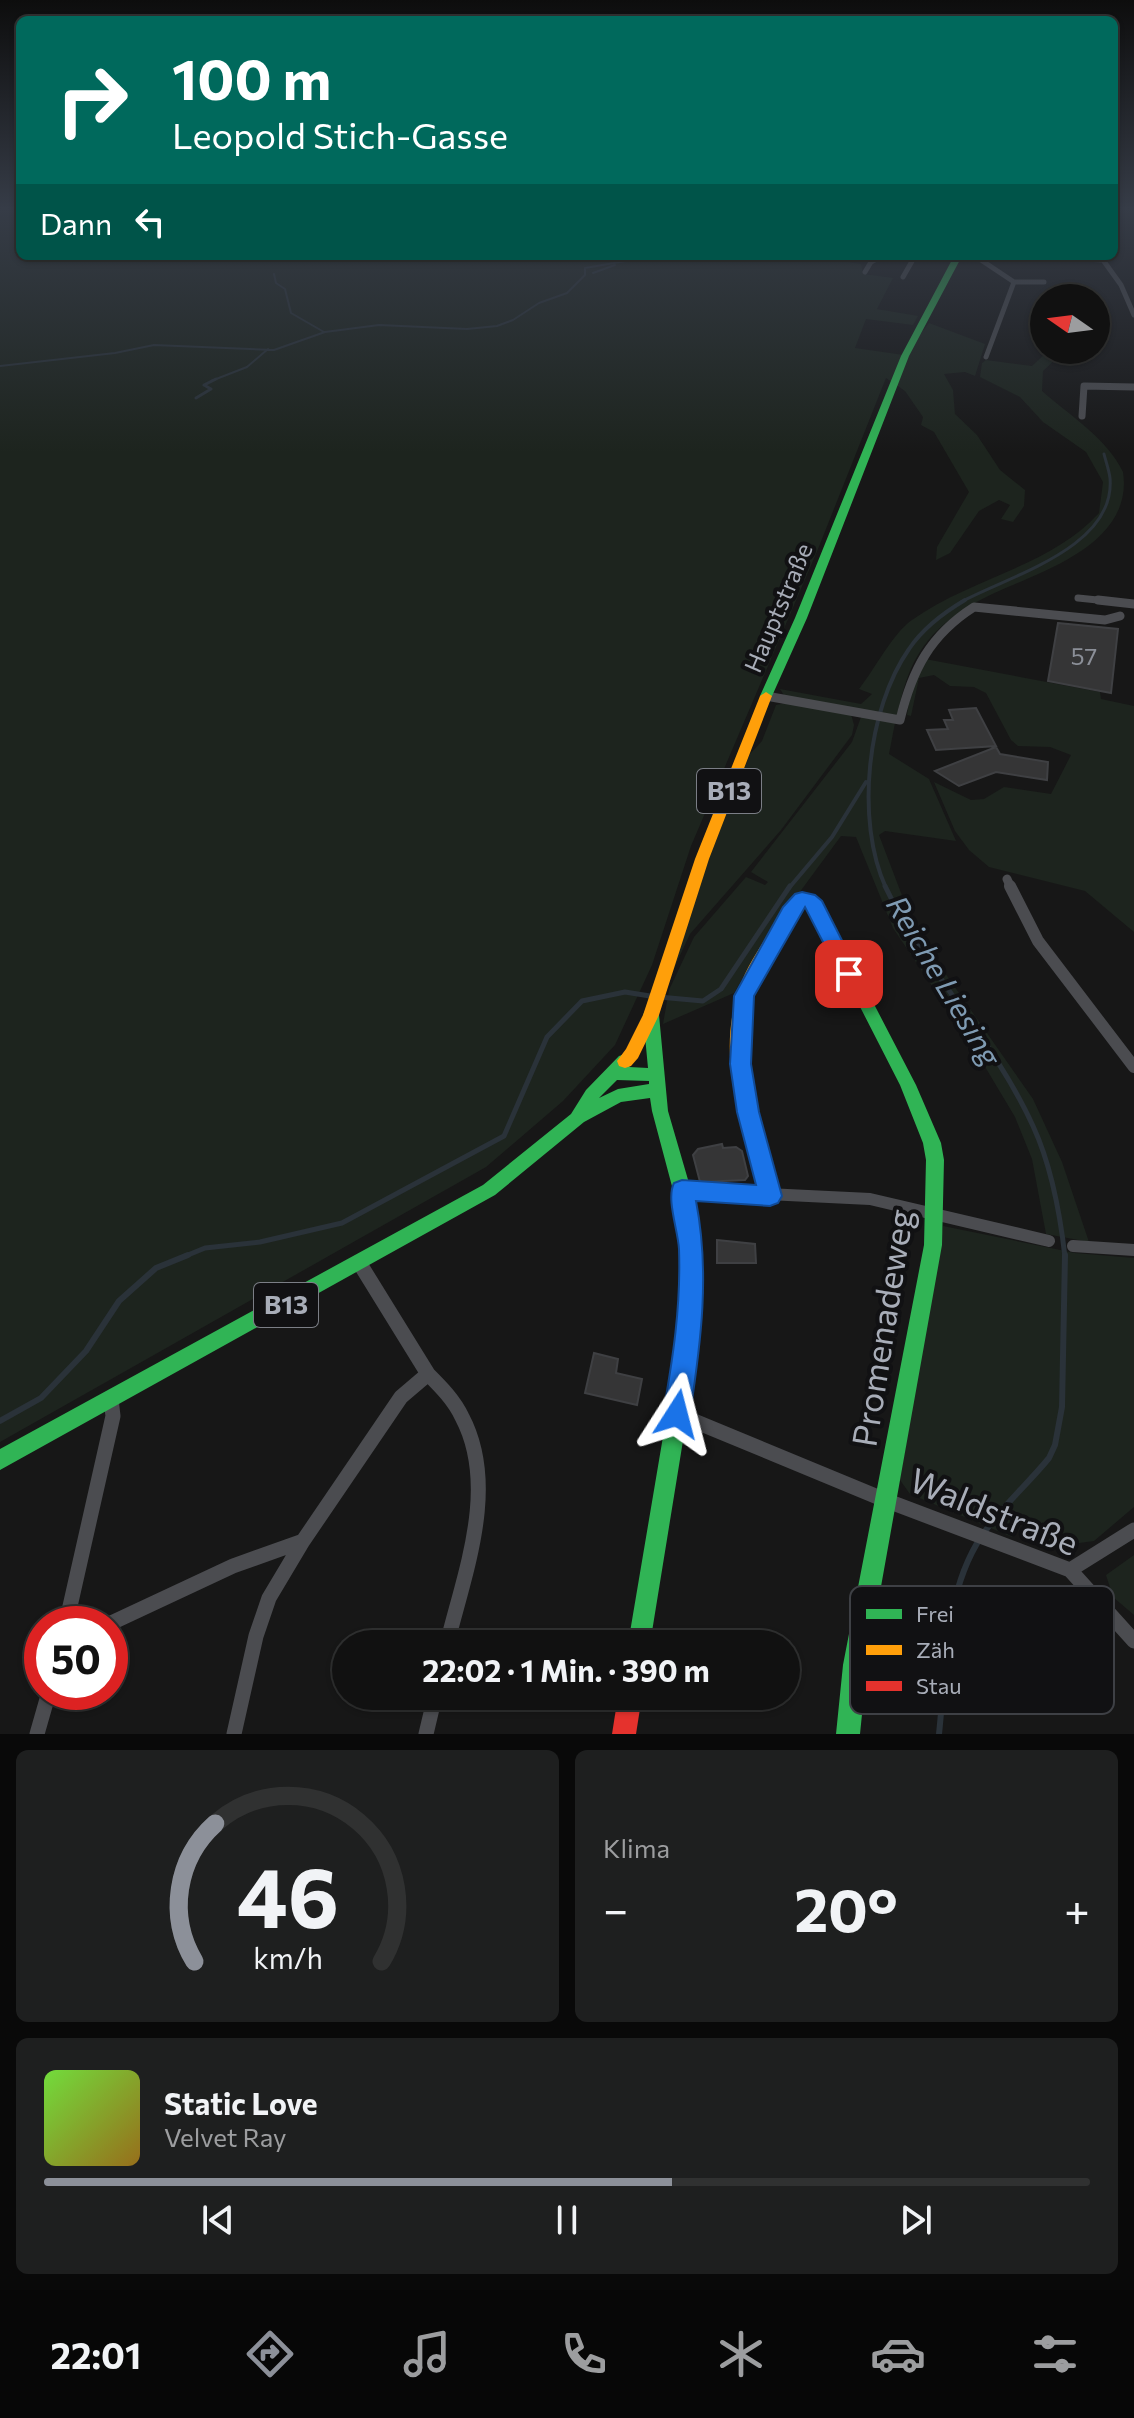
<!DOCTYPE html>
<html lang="de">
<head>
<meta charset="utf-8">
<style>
	:root { --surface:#111; --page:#1e1f1f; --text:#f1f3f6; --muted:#9c9d9f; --line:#303131; --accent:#8c9099 }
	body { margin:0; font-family:Commissioner,sans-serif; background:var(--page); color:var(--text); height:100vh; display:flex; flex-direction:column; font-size:30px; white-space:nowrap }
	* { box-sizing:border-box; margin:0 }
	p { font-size:26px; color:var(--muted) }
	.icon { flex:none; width:44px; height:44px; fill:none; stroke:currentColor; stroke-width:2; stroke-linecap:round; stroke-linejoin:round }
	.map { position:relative; height:1734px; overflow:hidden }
	.side { display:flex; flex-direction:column; gap:16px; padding:16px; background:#090909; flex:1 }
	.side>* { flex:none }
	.top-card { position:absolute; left:16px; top:16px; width:1102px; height:244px; border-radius:12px; box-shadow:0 2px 6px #0004,0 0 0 2px var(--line); background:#00695c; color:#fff; overflow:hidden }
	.needle { width:52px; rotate:284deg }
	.fabs { position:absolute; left:1030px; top:284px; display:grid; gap:16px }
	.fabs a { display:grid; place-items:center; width:80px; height:80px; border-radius:50%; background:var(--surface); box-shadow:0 2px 6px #0004,0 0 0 2px var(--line); font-size:40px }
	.speed { position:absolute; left:24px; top:1606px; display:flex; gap:16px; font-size:40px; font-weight:700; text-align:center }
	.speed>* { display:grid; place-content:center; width:104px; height:104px; border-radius:50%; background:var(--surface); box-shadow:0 2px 6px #0004,0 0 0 2px var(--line); line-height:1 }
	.speed .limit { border:12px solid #d22; background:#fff; color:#111 }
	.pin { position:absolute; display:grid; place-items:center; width:68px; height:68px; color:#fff; margin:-34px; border-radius:16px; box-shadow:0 4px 12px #0006 }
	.me { position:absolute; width:88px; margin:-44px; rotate:9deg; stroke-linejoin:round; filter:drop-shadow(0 0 6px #0008) }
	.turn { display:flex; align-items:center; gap:28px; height:168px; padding:0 24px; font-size:36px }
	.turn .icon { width:104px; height:104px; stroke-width:2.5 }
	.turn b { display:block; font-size:56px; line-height:68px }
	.then { display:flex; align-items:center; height:76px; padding:0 24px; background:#0003; gap:16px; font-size:30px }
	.big { font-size:60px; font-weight:700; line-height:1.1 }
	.side .card { flex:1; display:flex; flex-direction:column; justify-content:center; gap:12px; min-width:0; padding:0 28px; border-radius:12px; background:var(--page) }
	.side .dial { align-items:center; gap:0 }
	.dial svg { height:208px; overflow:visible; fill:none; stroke:var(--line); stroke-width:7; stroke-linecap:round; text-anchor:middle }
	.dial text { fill:var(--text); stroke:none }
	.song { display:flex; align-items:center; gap:24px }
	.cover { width:96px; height:96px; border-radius:12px; background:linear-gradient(135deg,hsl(100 70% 55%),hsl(40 70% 35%)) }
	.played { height:8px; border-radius:4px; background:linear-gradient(90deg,var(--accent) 60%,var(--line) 60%) }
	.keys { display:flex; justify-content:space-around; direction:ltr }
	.heat { display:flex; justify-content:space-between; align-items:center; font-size:44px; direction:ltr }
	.side .tiles { flex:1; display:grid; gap:16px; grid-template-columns:1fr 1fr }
	.card:last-child { grid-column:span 2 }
	.trip { position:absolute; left:332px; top:1630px; width:468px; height:80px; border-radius:40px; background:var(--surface); box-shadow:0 2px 6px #0004,0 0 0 2px var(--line); font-weight:700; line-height:80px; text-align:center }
	.dock { display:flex; height:128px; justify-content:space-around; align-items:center; background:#070707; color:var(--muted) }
	.dock .icon { width:56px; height:56px }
	.dock .selected { color:var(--accent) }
	.dock b { font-size:36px; color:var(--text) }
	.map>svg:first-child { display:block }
	.green { fill:#1d241e }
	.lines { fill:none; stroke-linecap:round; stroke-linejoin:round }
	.stream-far4 { stroke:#2a3239; stroke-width:2 }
	.stream-far3 { stroke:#2a3239; stroke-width:3 }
	.stream-far2 { stroke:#2a3239; stroke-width:4 }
	.stream-far1 { stroke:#2a3239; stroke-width:5 }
	.stream { stroke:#2a3239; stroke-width:6 }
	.building { fill:#353536; stroke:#3f4043; stroke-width:2 }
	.street-far4 { stroke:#4b4c50; stroke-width:5 }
	.street-far3 { stroke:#4b4c50; stroke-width:7 }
	.street-far2 { stroke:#4b4c50; stroke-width:9 }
	.street-far1 { stroke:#4b4c50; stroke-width:12 }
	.street { stroke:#4b4c50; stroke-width:15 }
	.fast { fill:#30b455; fill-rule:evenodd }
	.slow { fill:#ff9f0a; fill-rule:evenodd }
	.jam { fill:#e5322d; fill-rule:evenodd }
	.route { fill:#1a73e8; stroke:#114b97; stroke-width:2 }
	.labels { text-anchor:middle; stroke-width:8; stroke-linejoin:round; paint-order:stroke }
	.far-street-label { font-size:24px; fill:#a8adb8; stroke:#111113 }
	.number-label { font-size:24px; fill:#8b8f98 }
	.shield { fill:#111113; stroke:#7b7e86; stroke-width:2 }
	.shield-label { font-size:26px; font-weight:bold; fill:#a8adb8 }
	.water-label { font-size:30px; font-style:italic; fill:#7f9bb3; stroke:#111113 }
	.near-street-label { font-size:34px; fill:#a8adb8; stroke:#111113 }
	.key { fill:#111113; stroke:#3e4045; stroke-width:2 }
	.key-label { font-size:22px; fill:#a8adb8 }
</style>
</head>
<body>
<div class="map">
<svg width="1134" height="1734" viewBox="0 0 1134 1734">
	<rect width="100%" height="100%" fill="#171717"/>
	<path class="green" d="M0 210H20V256H844L841 261 861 264 863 274 893 278 877 309 918 316 913 325 866 319 855 348 904 355 929 323 985 344 975 376 965 372 944 374 953 390 955 414 977 435 1000 470 1025 490 1024 506 1013 522 1001 519 1010 505 999 500 979 511 950 553 936 560 937 547 969 492 934 432 921 425 923 417 905 391 886 378 818 549 691 846 652 965 615 1045 563 1101 486 1167 0 1442Z
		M1049 350H1074L1060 355 1043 371 1042 391C1069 415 1107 438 1123 472 1134 543 1043 571 999 591 978 600 960 611 942 626 913 652 905 680 897 716L785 697 780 689 861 704 872 694 859 689C875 669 892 634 912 620 970 578 1050 567 1099 513L1103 482 1086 452 1043 422 1020 397 980 377 982 363 986 360 1032 366Z
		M925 659 1100 692 1101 699 1134 706V932L1085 891 989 867 969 850 955 831 934 782 971 800 984 799 1004 787 1051 794 1071 755 1050 747 1018 746 1011 740 986 693 974 687 950 686 934 675 919 678 911 716 907 715 913 678Z
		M786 703 851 714 854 725 852 735 781 830 690 934 668 981 711 853 750 754 762 741 776 705Z
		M861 717 895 723 889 754 929 779 956 841 885 831 879 835 906 906 938 963 1033 1099 1062 1162 1089 1242 1046 1234 1032 1159 1015 1117 972 1045 893 928 856 837 841 836 766 938 734 993 663 1024 669 990 694 937 746 877 765 885 768 882 751 872 852 742Z
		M943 1226 1075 1253 1134 1258V1507L1094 1541 1050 1547 1048 1529 1020 1523 1012 1537 910 1494 900 1480Z
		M1134 1555V1615L1113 1597 1106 1575Z"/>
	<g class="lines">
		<path class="stream-far4" d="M543 256 559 258
			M593 273 615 265
			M274 274 276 283 285 289 291 313 324 332
			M0 366 115 353 154 345 274 350 325 332 379 325 467 329 497 326 513 320 539 303 567 293 585 275V268L655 256
			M211 381 247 367 268 349"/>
		<path class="stream-far3" d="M196 398 211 389 204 385 216 379
			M961 602C1008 576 1116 548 1110 478 1109 470 1106 462 1104 454"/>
		<path class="stream-far2" d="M789 888 832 837 866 782
			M886 888C855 821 867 709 909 649 923 628 943 613 965 600"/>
		<path class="stream-far1" d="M885 886C926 972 994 1040 1033 1126 1052 1167 1060 1213 1065 1257
			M659 997 703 1001 721 989 790 886
			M183 1257 205 1248 260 1242 342 1223 504 1136 547 1037 582 1001 625 992 650 996"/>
		<path class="stream" d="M0 1421 41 1398 86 1351 119 1301 156 1268 188 1255
			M939 1734C946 1670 944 1593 981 1537 1000 1508 1027 1485 1049 1458L1055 1445 1062 1407 1065 1255"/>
	</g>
	<path class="building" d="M1058 623 1118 629 1111 693 1048 681Z
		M976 708 996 746 936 750 927 730 948 729 944 720H953L949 710Z
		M996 747 1000 754 1048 762 1047 780 996 772 959 786 935 771Z
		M722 1144 723 1148 736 1147 742 1151 748 1176 745 1180 700 1182 693 1155 698 1149Z
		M717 1240 755 1244 756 1263H717Z
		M594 1353 618 1359 616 1373 642 1379 637 1405 585 1393Z"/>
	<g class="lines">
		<path class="street-far4" d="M975 256 1014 282 986 357
			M1027 256 1103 260 1121 285 1134 315
			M865 272 871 262 882 256
			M903 277 915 256
			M1014 282H1044"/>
		<path class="street-far3" d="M1082 416 1084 386 1134 387
			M1078 598 1117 602"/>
		<path class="street-far2" d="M1098 600 1134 604
			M766 696 900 720C912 670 930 635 974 607L1105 620 1120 616
			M1007 879 1011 888"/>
		<path class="street-far1" d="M1010 886 1038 941 1134 1067
			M682 1190 870 1199 1049 1241
			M1073 1246 1134 1250"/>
		<path class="street" d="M428 1374C441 1387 454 1400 462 1417 499 1487 464 1574 447 1644
			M677 1414 885 1500 1070 1570 1134 1641
			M1070 1570 1134 1530
			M66 1624 113 1416 111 1399
			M109 1624 233 1566 303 1541
			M37 1734 49 1692
			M234 1734 256 1636 269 1598 303 1541 401 1397 428 1374 360 1264
			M426 1734 435 1696"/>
		<path class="fast" d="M954 256H962L909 356 807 618 772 696 766 700 762 699 760 696 795 618 901 356Z
			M802 893 814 895 823 906 916 1085 941 1143 944 1160 942 1245 867 1665 860 1734H836L843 1665 924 1245 926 1160 923 1143 900 1085 810 909 805 904 789 924H779L777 920 797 894Z
			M651 1009 657 1011 659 1015 668 1111 691 1190 702 1265 700 1336 650 1644H628L680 1336 684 1265 673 1190 652 1111 650 1098 621 1102 584 1122 495 1195 0 1470V1449L483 1185 571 1114 586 1090 619 1056 625 1054 631 1056 633 1061 629 1067 648 1068 643 1015 645 1011ZM617 1080 649 1081V1084L618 1089 599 1098Z"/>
		<path class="slow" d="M766 692 772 696 709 859 659 1015 638 1058 631 1066 625 1068 619 1066 617 1061 626 1049 643 1015 695 859 760 696Z
			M784 915 789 916 791 920C779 943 762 966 753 991 732 1059 760 1131 779 1196L776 1202 770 1204 764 1202 761 1196C743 1130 716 1060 738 992 746 965 765 941 779 916Z"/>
		<path class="jam" d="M618 1696H642L636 1734H612Z"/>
	</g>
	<linearGradient id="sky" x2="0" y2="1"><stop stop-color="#0d0d0d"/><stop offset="0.46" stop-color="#363c47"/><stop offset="1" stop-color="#363c47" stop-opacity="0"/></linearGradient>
	<rect width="1134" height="453" fill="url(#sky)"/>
	<path class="route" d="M802 892 815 895 822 901 859 974 856 979H842L805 907 754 996 751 1064 759 1112 782 1196 778 1203 770 1206 696 1201C710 1273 701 1342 690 1414L686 1423 677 1427 667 1423 663 1414C673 1358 681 1306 679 1249 678 1230 666 1199 674 1183L682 1180 756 1185 737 1112 730 1064 734 996 783 907 795 894Z"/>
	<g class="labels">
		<g class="far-street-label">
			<text transform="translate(779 608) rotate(-67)" y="8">Hauptstraße</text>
		</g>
		<g class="number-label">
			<text x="1084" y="665">57</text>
		</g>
		<g class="shield">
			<rect x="697" y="769" width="64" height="44" rx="6"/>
			<rect x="254" y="1283" width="64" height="44" rx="6"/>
		</g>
		<g class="shield-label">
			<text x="729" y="800">B13</text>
			<text x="286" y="1314">B13</text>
		</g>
		<g class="water-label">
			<text transform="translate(943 981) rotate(59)" y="10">Reiche Liesing</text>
		</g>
		<g class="near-street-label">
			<text transform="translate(883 1328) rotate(-81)" y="12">Promenadeweg</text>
			<text transform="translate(994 1512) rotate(22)" y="12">Waldstraße</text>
		</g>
	</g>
	<rect x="850" y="1586" width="264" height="128" rx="12" class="key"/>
	<rect x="866" y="1609" width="36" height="10" fill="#30b455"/>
	<rect x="866" y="1645" width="36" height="10" fill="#ff9f0a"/>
	<rect x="866" y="1681" width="36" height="10" fill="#e5322d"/>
	<g class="key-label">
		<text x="916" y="1622">Frei</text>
		<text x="916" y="1658">Zäh</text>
		<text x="916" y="1694">Stau</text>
	</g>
</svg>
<div class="fabs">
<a><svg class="needle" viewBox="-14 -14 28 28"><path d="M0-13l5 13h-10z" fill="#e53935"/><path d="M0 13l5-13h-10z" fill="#9c9d9f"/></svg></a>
</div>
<div class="speed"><div class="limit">50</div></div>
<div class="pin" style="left:849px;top:974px;background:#d93025"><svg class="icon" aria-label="arrive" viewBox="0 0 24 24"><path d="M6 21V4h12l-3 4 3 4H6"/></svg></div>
<svg class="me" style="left:677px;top:1414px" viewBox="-20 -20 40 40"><path d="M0-17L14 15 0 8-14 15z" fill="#1a73e8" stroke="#fff" stroke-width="4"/></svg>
<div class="trip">22:02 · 1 Min. · 390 m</div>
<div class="top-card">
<div class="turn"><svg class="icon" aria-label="right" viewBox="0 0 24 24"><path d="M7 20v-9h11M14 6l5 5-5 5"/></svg><div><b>100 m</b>Leopold Stich-Gasse</div></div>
<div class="then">Dann<svg class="icon" aria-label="left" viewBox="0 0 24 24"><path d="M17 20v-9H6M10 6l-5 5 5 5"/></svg></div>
</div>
</div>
<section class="side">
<div class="tiles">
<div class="card dial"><svg viewBox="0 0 100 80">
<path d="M14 69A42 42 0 1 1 86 69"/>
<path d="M14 69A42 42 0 0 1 22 16" stroke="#8c9099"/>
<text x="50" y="56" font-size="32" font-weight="700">46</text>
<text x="50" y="72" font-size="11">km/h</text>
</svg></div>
<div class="card"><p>Klima</p>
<div class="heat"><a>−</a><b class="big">20°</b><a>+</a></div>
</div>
<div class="card">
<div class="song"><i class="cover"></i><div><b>Static Love</b><p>Velvet Ray</p></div></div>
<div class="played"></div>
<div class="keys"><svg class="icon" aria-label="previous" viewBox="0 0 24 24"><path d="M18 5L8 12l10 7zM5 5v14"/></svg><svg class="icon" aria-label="pause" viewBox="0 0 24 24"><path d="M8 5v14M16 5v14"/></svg><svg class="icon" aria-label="next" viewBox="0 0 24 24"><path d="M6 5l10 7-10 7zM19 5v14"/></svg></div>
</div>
</div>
</section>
<nav class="dock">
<b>22:01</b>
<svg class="icon selected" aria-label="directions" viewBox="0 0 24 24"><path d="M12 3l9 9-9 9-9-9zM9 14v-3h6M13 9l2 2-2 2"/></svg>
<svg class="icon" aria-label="music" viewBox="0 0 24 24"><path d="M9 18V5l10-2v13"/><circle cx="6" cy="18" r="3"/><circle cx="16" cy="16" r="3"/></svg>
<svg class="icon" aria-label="phone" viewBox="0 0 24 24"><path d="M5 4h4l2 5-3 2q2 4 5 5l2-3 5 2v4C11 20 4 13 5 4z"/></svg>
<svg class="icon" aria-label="climate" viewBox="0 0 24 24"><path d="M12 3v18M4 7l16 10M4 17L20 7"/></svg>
<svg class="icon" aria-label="car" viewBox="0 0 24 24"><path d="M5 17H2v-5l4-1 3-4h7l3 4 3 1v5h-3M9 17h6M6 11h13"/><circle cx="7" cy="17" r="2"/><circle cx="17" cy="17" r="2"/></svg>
<svg class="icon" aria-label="filters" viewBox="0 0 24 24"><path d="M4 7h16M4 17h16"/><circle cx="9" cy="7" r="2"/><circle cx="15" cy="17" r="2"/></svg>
</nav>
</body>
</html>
